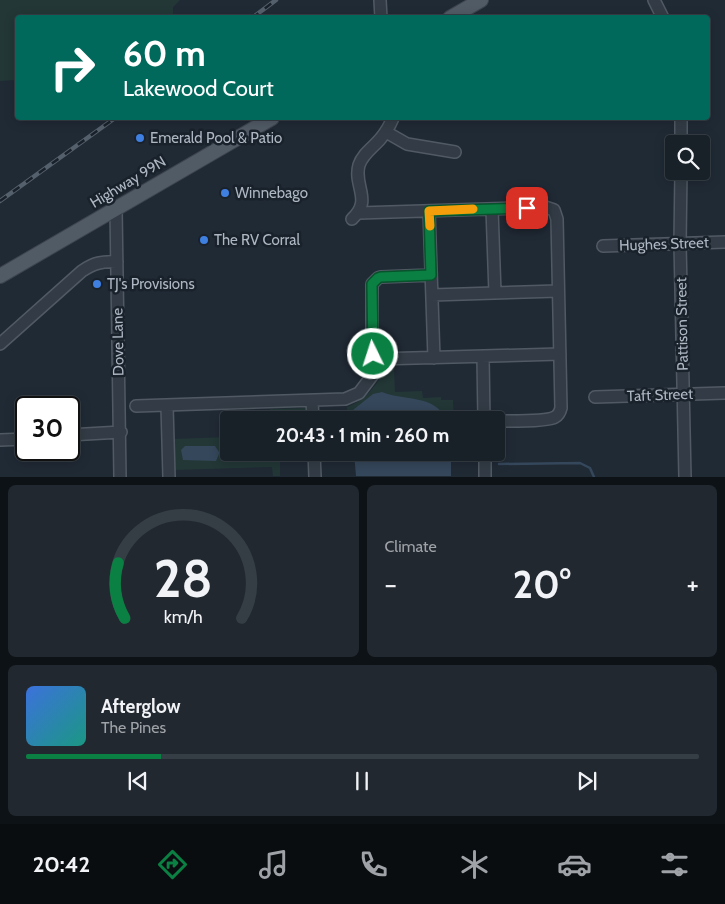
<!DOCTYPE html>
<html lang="en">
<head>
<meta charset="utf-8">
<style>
	:root { --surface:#182028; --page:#212830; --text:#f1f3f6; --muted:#9fa3a8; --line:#363e45; --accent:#0b8043 }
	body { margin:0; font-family:Cabin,sans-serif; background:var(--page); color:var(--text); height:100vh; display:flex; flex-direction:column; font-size:19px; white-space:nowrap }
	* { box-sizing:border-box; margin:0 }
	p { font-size:16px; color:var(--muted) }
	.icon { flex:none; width:28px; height:28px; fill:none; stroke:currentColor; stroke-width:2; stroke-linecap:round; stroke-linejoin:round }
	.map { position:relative; height:477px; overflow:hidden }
	.sheet { display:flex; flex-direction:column; gap:8px; padding:8px; background:#0d1216; flex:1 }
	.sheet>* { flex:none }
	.hud { position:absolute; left:15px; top:15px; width:695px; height:105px; border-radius:5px; box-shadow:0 2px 12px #0003,0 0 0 1px var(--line); background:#00695c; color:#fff; overflow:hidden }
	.fabs { position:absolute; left:665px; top:135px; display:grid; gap:10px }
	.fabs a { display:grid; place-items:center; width:45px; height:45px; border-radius:5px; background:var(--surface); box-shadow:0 2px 12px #0003,0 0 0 1px var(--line); font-size:25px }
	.speed { position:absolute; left:15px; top:396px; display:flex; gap:10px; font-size:25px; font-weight:700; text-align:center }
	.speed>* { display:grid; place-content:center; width:65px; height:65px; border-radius:50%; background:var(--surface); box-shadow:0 2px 12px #0003,0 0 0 1px var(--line); line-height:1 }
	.speed .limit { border:2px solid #111; border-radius:8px; background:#fff; color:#111 }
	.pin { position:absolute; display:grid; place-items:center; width:42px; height:42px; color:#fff; margin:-21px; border-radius:10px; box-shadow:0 2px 8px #0006 }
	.me { position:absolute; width:55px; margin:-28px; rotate:356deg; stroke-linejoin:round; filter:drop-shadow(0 0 4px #0008) }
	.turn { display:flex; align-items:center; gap:18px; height:105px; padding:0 25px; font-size:22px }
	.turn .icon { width:65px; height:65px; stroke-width:2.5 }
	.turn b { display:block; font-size:35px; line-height:42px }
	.big { font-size:38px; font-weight:700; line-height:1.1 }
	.sheet .tile { flex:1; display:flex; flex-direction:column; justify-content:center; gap:8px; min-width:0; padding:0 18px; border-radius:8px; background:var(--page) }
	.sheet .dial { align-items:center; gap:0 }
	.dial svg { height:130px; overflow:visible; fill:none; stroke:var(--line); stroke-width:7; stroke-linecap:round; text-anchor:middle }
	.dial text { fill:var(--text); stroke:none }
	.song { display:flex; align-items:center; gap:15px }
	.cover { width:60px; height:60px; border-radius:8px; background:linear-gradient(135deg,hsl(220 70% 55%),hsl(170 70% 35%)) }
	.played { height:5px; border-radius:2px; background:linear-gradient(90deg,var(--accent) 20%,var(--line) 20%) }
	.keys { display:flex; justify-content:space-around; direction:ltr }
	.heat { display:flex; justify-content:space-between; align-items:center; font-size:28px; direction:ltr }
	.sheet .tiles { flex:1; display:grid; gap:8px; grid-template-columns:1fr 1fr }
	.tile:last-child { grid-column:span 2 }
	.trip { position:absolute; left:220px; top:411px; width:285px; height:50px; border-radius:5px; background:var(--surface); box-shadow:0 2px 12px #0003,0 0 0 1px var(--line); font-weight:700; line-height:50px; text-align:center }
	.menu { display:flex; height:80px; justify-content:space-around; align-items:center; background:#0a0d10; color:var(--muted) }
	.menu .icon { width:35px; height:35px }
	.menu .active { color:var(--accent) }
	.menu b { font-size:22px; color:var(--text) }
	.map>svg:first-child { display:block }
	.green { fill:#233737 }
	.water { fill:#35475b }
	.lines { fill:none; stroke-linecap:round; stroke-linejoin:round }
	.stream { stroke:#35475b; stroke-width:2.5 }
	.minor-casing { stroke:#515a64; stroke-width:14 }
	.major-casing { stroke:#3d454f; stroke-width:16 }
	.minor { stroke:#333c46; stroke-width:11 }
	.major { stroke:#515b66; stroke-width:14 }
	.rail-casing { stroke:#55606d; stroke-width:4.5 }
	.rail { stroke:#19212a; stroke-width:2.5; stroke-dasharray:8; stroke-linecap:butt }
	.route-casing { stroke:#07532c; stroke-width:12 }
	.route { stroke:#0b8043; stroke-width:9 }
	.slow { stroke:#f59e0b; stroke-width:9 }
	.shop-dot { fill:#3f7fe0; stroke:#19212a; stroke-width:2 }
	.labels { text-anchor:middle; stroke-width:5; stroke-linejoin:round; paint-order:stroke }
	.poi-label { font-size:15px; fill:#adb7c3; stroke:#19212a; text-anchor:start }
	.street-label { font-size:15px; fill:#adb7c3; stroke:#19212a }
</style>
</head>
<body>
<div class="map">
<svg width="725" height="477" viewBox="0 0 725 477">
	<rect width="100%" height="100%" fill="#202a35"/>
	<path class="green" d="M0 0H180L173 7V17L18 18 17 80 0 81Z
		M386 369H394L395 392 422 391 423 398 441 397V400H453L454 420H348L347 407C368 399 374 387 386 369Z
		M305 408V420H270V409Z
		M229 437V452L280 453V476H273L272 467 175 470 174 439Z"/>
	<path class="water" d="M382 392C403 401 436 394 446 420H434L433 416 428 412 420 415 419 420H352L353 410 373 394Z
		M299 412 301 414 302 420H274L275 416 279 413Z
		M185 446H215L219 452H227L229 449V452L263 453V458C255 463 234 463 229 454H219L216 461 183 460 181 450Z
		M354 453H453L451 456V476H356Z"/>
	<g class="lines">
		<path class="stream" d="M321 414H352
			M499 464 580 463 590 468 594 477"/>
		<g class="minor-casing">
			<path id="minor" d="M380 0 381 18
				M654 0 663 18
				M681 118V144
				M386 132 407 144 455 152
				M681 171 680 243 685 477
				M116 208 120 477
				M492 209 495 293
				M429 211 434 358
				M359 213 545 207 554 210 557 219 561 408C560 412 559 415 555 417 547 422 508 421 496 421
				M352 219C373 200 353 186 359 165 363 153 374 147 381 138 386 132 390 125 393 118
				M603 246 725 242
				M431 275 381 277 378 278 372 284V350L375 357 378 359 560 354
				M432 295 558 291
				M0 344 82 271C94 263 102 261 117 262
				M483 357 484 420
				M595 397 725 393
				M312 401 313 420
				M136 406 345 399 359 393 384 360
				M167 406 169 477
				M69 435 121 432
				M0 440 26 439
				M314 452 315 477
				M485 452V477"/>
		</g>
		<g class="major-casing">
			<path id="major" d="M450 18 481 0
				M0 276 272 118"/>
		</g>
		<use href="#minor" class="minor"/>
		<use href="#major" class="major"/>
		<g class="rail-casing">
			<path id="rail" d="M252 18 276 0
				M0 201 115 118"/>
		</g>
		<use href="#rail" class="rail"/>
	</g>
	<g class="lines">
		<g class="route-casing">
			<path id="route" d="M373 354 372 284 378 278 381 277 431 275 429 211 527 208"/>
		</g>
		<use href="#route" class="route"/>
		<path class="slow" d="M430 226 429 211 473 209"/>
	</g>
	<g class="shop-dot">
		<circle cx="140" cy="138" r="5"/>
		<circle cx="225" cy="193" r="5"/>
		<circle cx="204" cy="240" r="5"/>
		<circle cx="97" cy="284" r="5"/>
	</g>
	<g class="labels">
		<g class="poi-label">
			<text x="150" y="143">Emerald Pool &amp; Patio</text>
			<text x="235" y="198">Winnebago</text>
			<text x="214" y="245">The RV Corral</text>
			<text x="107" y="289">TJ's Provisions</text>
		</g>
		<g class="street-label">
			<text transform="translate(128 182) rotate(-31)" y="5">Highway 99N</text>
			<text transform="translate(664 244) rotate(-2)" y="5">Hughes Street</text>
			<text transform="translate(682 324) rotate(-91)" y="5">Pattison Street</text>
			<text transform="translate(118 342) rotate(-91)" y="5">Dove Lane</text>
			<text transform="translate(660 395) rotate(-2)" y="5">Taft Street</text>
		</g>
	</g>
</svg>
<div class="fabs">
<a><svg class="icon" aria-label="search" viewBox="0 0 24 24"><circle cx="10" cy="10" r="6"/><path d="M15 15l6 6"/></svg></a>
</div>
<div class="speed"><div class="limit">30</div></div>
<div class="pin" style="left:527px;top:208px;background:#d93025"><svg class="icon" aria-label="arrive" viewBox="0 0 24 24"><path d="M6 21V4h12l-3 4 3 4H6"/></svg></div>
<svg class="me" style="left:373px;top:354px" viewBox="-20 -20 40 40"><circle r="17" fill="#0b8043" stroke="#fff" stroke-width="3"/><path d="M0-11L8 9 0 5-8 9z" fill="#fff"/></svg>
<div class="trip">20:43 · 1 min · 260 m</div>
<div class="hud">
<div class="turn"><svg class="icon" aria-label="right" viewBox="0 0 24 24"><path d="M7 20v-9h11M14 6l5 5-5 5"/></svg><div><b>60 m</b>Lakewood Court</div></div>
</div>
</div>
<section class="sheet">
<div class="tiles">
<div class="tile dial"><svg viewBox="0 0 100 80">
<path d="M14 69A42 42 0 1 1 86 69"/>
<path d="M14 69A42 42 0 0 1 10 35" stroke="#0b8043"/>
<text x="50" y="56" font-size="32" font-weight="700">28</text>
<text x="50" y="72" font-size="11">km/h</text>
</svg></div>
<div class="tile"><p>Climate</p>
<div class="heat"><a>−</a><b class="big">20°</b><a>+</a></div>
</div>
<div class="tile">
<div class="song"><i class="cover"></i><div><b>Afterglow</b><p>The Pines</p></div></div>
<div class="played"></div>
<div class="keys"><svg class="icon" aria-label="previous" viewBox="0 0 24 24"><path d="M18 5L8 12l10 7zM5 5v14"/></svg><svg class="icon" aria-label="pause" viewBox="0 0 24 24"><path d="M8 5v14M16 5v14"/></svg><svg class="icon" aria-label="next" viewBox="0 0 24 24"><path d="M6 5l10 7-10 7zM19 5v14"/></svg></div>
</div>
</div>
</section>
<nav class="menu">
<b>20:42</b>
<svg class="icon active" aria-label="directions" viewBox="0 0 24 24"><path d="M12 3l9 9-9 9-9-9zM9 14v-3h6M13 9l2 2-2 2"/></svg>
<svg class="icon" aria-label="music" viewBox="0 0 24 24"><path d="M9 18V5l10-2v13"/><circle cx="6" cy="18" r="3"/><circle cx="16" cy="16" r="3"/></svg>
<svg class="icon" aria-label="phone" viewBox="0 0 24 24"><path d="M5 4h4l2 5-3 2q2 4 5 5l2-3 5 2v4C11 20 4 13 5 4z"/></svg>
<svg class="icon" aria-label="climate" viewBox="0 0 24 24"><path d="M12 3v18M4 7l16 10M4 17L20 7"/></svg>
<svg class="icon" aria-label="car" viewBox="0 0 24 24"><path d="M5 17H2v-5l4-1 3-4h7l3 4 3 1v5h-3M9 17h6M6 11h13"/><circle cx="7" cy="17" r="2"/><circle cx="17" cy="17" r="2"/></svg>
<svg class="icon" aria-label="filters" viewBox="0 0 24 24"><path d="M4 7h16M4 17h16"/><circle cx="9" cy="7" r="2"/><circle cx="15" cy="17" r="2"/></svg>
</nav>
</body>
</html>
